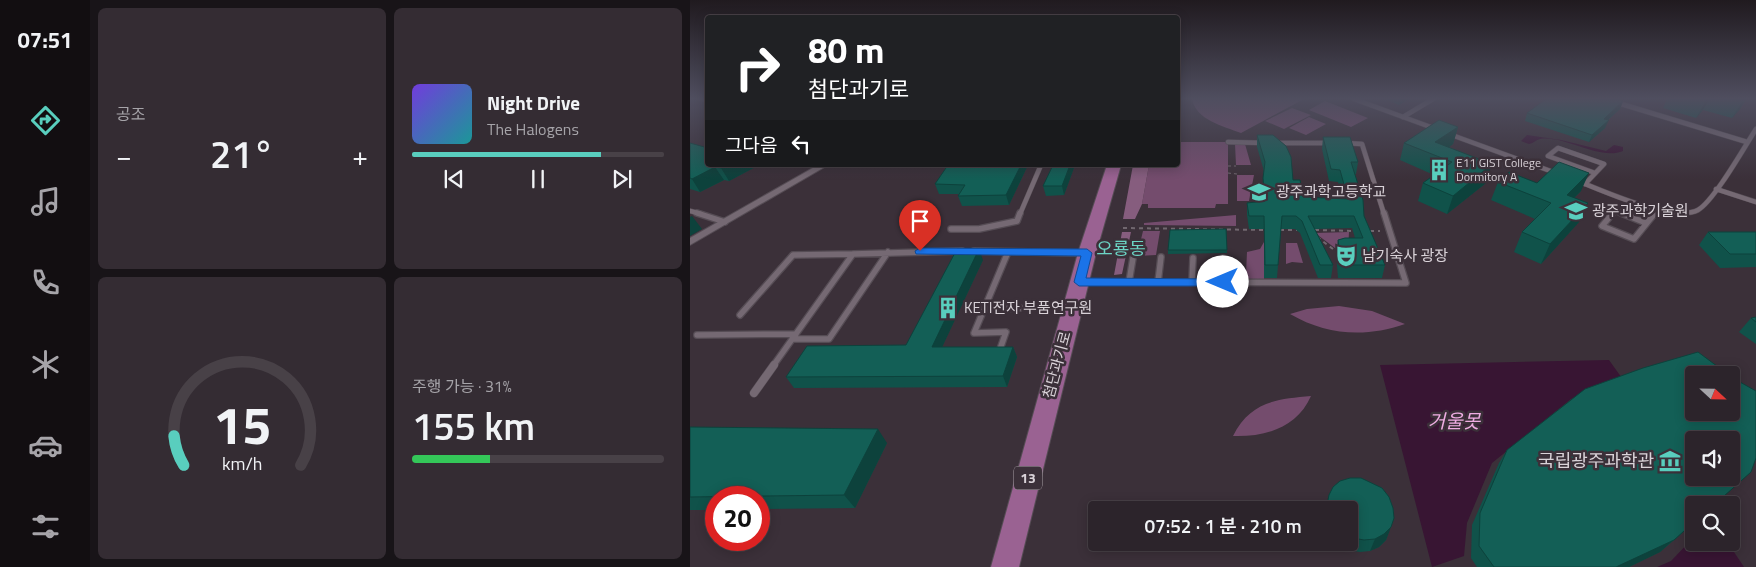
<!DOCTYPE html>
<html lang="ko">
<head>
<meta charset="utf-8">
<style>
	:root { --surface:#2c242b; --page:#342c33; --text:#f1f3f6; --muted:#a6a4a9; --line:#484147; --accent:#59cebe }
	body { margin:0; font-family:"Titillium Web","Noto Sans KR",sans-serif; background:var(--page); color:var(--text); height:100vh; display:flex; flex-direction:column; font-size:19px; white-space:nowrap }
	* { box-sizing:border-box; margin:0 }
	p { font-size:16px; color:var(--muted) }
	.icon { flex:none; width:28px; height:28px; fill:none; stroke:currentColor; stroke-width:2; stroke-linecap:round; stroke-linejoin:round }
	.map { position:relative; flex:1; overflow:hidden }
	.panel { display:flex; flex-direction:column; gap:8px; padding:8px; background:#181418; width:600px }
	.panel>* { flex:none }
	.hud { position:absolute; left:15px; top:15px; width:475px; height:152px; border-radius:5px; box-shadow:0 2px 12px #0003,0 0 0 1px var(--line); background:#202124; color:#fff; overflow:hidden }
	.needle { width:32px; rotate:112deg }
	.buttons { position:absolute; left:995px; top:366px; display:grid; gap:10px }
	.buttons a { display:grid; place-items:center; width:55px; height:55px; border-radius:5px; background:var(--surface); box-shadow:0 2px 12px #0003,0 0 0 1px var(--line); font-size:25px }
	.speed { position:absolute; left:15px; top:486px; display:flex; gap:10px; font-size:25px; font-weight:700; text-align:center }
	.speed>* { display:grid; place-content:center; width:65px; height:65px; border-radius:50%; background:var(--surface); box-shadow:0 2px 12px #0003,0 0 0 1px var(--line); line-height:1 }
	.speed .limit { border:8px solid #d22; background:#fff; color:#111 }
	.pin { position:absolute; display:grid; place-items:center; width:42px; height:42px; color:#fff; margin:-51px -21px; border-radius:50% 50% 50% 0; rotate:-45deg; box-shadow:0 0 5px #0007 }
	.pin .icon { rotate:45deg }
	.me { position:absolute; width:55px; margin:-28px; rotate:270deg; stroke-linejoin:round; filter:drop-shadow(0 0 4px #0008) }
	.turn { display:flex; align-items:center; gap:18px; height:105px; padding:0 20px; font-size:22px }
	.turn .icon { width:65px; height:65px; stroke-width:2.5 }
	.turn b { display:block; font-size:35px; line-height:42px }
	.then { display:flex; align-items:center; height:48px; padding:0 20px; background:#0003; gap:10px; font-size:19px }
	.big { font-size:38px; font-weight:600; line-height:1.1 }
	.panel .card { flex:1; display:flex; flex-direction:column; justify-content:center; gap:8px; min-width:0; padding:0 18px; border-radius:8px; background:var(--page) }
	.panel .dial { align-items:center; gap:0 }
	.dial svg { height:130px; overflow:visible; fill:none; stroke:var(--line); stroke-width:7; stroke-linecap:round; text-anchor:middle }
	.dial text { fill:var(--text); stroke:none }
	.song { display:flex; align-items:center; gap:15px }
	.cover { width:60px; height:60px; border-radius:8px; background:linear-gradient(135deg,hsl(260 70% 55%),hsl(180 70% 35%)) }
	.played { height:5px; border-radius:2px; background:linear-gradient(90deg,var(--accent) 75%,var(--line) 75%) }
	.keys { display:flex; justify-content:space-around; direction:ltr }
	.heat { display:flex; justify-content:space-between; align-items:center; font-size:28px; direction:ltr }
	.charge { height:8px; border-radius:4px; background:linear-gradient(90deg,#34c759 31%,var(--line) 0) }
	.panel .tiles { flex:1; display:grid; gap:8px; grid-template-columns:repeat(2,1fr) }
	.trip { position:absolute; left:398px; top:501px; width:270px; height:50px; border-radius:5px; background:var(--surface); box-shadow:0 2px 12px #0003,0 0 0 1px var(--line); font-weight:600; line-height:50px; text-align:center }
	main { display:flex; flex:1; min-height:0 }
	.tab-bar { display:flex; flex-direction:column; width:90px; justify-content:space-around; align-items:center; background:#120e11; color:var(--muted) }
	.tab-bar .icon { width:35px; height:35px }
	.tab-bar .current { color:var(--accent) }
	.tab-bar b { font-size:22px; color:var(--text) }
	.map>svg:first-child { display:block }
	.green { fill:#744c6d }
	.forest { fill:#865d7e }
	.water { fill:#381533 }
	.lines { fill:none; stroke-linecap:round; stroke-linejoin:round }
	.service-far2-casing { stroke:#554c54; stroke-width:5.5 }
	.service-far1-casing { stroke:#554c54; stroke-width:8 }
	.service-casing { stroke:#554c54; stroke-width:9 }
	.minor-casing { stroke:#554c54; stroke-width:2 }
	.primary-casing { stroke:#554c54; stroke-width:2 }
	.path-far1 { stroke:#71676f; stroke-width:1; stroke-dasharray:3 3; stroke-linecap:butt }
	.path { stroke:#71676f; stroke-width:2; stroke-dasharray:4 4; stroke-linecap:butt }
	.service-far2 { stroke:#756973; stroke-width:4.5 }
	.service-far1 { stroke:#756973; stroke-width:5.5 }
	.service { stroke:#756973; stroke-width:8 }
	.minor { fill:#756973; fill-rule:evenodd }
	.primary { fill:#9a6292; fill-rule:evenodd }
	.wall { fill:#10524a }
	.shaded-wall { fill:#0d423c }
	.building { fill:#135f56; stroke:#0d423c; fill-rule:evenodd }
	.route { fill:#1a73e8; stroke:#114b97 }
	.labels { text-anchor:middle; stroke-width:5; stroke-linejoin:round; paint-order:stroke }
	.far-poi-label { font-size:12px; fill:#d9d2d8; stroke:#3b3039; text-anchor:start }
	.shield { fill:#3b3039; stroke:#aaa1a8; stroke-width:1 }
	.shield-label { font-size:14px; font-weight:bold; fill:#d9d2d8 }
	.poi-label { font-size:15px; fill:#d9d2d8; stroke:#3b3039; text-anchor:start }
	.street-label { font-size:15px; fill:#d9d2d8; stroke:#3b3039 }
	.quarter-label { font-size:18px; fill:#6cd4c5; stroke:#3b3039 }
	.near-poi-label { font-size:18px; fill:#d9d2d8; stroke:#3b3039; text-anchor:end }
	.near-water-label { font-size:19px; font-style:italic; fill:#eeade2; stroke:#3b3039 }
</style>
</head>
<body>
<main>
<nav class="tab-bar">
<b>07:51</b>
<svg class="icon current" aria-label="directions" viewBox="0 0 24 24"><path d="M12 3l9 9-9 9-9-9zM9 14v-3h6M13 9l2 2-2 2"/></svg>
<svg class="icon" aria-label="music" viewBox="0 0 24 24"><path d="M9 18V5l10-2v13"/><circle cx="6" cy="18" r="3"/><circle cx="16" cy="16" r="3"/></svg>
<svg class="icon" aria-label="phone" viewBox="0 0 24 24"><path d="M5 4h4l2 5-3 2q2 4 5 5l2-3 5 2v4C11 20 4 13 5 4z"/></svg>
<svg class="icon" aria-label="climate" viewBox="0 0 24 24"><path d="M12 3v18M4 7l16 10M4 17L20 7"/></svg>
<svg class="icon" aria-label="car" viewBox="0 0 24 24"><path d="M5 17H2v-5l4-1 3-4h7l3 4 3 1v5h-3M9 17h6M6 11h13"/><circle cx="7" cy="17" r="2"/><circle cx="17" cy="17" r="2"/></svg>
<svg class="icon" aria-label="filters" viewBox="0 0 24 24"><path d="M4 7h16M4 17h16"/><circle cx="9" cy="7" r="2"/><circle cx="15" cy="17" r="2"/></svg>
</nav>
<section class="panel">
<div class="tiles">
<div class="card"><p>공조</p>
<div class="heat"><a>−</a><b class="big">21°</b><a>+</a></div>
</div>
<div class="card">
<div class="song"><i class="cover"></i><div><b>Night Drive</b><p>The Halogens</p></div></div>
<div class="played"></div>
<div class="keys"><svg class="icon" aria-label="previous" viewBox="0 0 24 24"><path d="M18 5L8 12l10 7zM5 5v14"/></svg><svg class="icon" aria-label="pause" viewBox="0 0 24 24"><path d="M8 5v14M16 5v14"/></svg><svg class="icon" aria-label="next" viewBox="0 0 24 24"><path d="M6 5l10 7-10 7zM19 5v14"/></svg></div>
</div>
<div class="card dial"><svg viewBox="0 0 100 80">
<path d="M14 69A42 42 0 1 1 86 69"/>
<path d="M14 69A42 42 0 0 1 8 51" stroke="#59cebe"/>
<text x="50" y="56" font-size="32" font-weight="700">15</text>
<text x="50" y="72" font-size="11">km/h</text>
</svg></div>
<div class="card"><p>주행 가능 · 31%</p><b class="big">155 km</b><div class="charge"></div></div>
</div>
</section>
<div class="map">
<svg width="1066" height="567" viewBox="0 0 1066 567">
	<rect width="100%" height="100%" fill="#3b3039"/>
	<path class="green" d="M502 99H614L551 133C533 126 506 120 502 99Z
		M635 101 678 118 661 127 619 110Z
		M602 108 621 115 594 129 575 121Z
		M619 117 636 124 616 135 599 128Z
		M488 142H538V204H526L525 208H458V204H452L459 165H488Z
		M545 144H555L561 165H546Z
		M547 175H564L559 201H547Z
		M546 215V226L454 225V223Z
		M453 231H470L466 255 447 256Z
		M659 232 658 251H649L625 233Z
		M574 242V281L558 279 556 274 557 252 570 249Z
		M596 243H607L613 263 602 262 596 264Z
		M649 306 682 311 715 324C675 338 636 335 600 314L617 309Z
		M621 396C607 428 575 437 543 436 560 402 586 399 621 396Z"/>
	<path class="forest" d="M443 165H459L452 204 445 219H433Z
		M432 232H441L432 274 424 275Z"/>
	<path class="water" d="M837 135 871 140 916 151 924 145 933 147V151C909 161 875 135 850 139 846 140 844 143 839 144L831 141Z
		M919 360 934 381 881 399 802 463 777 523 774 556 742 567 690 365Z
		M1004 537V542L1038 543 1054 567H967L981 561Z"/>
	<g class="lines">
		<g class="service-far2-casing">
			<path id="service-far2" d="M664 99 746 129
				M915 99 1057 142
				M713 117 743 99
				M759 134 866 173
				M538 142 575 143
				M587 143H640
				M654 143 672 144 694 214
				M888 181C913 191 984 223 1008 210 1024 201 1055 146 1066 129
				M895 184 914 164 868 148 858 156 905 173
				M1026 189 1066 202
				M0 211 11 214
				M330 214 351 165
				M922 214 925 211 934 214
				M964 214 968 210"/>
		</g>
		<g class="service-far1-casing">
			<path id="service-far1" d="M7 213 35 222
				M923 213 912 226 944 239 965 213
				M931 213 956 223
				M261 229H289L327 221 330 213
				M284 251 395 253
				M533 258V282
				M391 282 716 283 694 213
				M439 282 443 258
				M468 282 471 257
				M502 282 503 258
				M294 309 330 308
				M50 315 103 255 163 254
				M7 335 106 334
				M102 339H139L198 252
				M309 352 316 332 284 333 318 252
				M83 366 163 254 272 251"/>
		</g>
		<g class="service-casing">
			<path id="service" d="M64 393 84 365"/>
		</g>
		<g class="minor-casing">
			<path id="minor" d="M7 99H18V103Z
				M128 165H138L0 245V238Z"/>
		</g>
		<g class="primary-casing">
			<path id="primary" d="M417 165H431L406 253 329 567H301L388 253Z"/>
		</g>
		<path class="path-far1" d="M538 166H546
			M538 173 547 174"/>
		<path class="path" d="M433 228 575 230
			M590 230H607
			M625 230 665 231
			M680 231H690
			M627 237 647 252"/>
		<use href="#service-far2" class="service-far2"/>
		<use href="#service-far1" class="service-far1"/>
		<use href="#service" class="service"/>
		<use href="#minor" class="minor"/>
		<use href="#primary" class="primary"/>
	</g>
	<path class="wall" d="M695 99H719L709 105Z
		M977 99H1056L1050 109 1042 118 1013 110 1006 118 973 108Z
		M933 101 930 109 918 120 915 128 899 142 835 121 837 113Z
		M768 127 763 144 759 147 796 183 757 214 728 201 733 183 744 175 710 160 714 143Z
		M567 135 603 180 613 197 652 199 648 182 639 181 632 149 633 137 668 162 666 174H665L674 216 695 265 692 278H648L646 253 648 240 665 238 662 228 624 229 643 265 641 278H628L610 233 605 229H591L587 278H574V229H559L557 215V203L573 201 572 190 574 171 567 147Z
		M0 143 18 165H69L39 181 34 180 10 192 0 189Z
		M258 165H338L319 205 272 206 268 196 269 194H249L245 184Z
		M385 165 374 195 356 196 353 186Z
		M808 182 847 183 891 191 884 198 889 222 851 264 824 252 832 232 845 219 801 200Z
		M536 229 537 253 478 254V250Z
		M1018 232H1066V267L1030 268 1009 245Z
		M293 260 252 347H323L327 357 317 387 104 388 96 377 216 345Z
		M1066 317V344L1049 332 1061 318Z
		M0 427 197 443 165 508 69 509V498H26V510H0Z
		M817 450 1004 523 970 552 939 567H787L781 558 782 525 809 463Z
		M660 478H671L692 488 699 497 703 508 704 518 696 540 689 547 680 551 670 552 659 550 650 545 647 542H659V510H635L639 495 643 487 650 481Z"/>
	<path class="shaded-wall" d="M711 99H719L709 105Z
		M1017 99H1019L1013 110 1006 118Z
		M1054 99H1056L1050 109 1042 118Z
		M933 101 930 109 911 126 914 119Z
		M919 120 915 128 899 142 902 135Z
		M768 127 763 144 747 156 745 142Z
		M802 164 796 183 757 214 763 196Z
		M37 165H69L39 181 31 168Z
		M331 165H338L319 205 316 195Z
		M380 165H385L374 195 372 186Z
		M25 167 34 180 10 192 2 179Z
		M899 173 891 191 868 214 877 195Z
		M898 203 889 222 851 264 860 244Z
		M2 216 12 229 0 236V217Z
		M289 249 293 260 247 358 242 347Z
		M323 347 327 357 317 387 313 376Z
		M188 429 197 443 165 508 154 495Z
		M1004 522 970 552 939 567H926Z
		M701 527 696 540 689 547 680 551 685 539Z"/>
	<path class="building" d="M856 99H928L933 101 914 119 919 120 902 135 837 113Z
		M1044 99H1054L1052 101Z
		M749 120 768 127 745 142 802 164 763 196 733 183 762 162 714 143Z
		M567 135H583L596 146 601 157 603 180H610L613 197 658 199 650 170 641 169 633 137H660L668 162H661L673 200 674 216 695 265H651L648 240 655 238H673L664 216H618L643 265H630L612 221 606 216H592L588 265H575L574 216H559L557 203 575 201 573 178 575 162Z
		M0 143 18 148V165H37L31 168 25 167 2 179 0 178Z
		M869 162 899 173 877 195 898 203 860 244 832 232 861 203 808 182 819 172 847 183Z
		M258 165H331L316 195 268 196 275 185 245 184Z
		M363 165H380L372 186H353Z
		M536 229 537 250H478L480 230Z
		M1018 232H1066V254H1040Z
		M267 249H289L242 347H323L313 376 96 377 117 346 216 345Z
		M1066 317V322L1061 318Z
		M1008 352 1039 375H1004V412H1041V377L1066 391V458L1061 472 1024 505H1004V522L984 540 926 567H804L789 546 790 513 817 450 895 389 953 368ZM1004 440H1041V478H1004Z
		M0 427 188 429 154 495 0 497Z
		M660 478H671L692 488 699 497 703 508 704 518 701 527 694 534 685 539 674 540 663 538 659 535V510H638L637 505 639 495 643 487 650 481Z"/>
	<linearGradient id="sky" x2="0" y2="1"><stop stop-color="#201a1f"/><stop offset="0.55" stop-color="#4f4e5f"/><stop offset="1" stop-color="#4f4e5f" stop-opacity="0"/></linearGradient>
	<rect width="1066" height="179" fill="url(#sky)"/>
	<path class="route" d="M230 248 397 249 402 253 396 278 533 279 539 282 533 286H389L384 282 391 256 226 254 225 251Z"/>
	<defs>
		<g id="building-bare" transform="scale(1.725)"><path d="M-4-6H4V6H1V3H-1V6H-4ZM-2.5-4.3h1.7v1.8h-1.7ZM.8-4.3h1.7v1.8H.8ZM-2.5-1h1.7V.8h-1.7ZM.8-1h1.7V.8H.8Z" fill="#59cebe" stroke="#3b3039" stroke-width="2.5" paint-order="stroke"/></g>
		<g id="school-bare" transform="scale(1.725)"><path d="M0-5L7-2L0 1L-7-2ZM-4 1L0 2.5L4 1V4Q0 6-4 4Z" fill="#59cebe" stroke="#3b3039" stroke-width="2.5" paint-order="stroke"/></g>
		<g id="university-bare" transform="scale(1.725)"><path d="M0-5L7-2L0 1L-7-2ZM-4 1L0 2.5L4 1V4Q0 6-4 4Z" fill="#59cebe" stroke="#3b3039" stroke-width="2.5" paint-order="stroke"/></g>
		<g id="theatre-bare" transform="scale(1.725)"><path d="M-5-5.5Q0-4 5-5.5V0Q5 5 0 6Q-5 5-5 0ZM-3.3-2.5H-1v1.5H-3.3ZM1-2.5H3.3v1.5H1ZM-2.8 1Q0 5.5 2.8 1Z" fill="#59cebe" stroke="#3b3039" stroke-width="2.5" paint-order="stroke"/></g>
		<g id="museum-bare" transform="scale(1.725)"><path d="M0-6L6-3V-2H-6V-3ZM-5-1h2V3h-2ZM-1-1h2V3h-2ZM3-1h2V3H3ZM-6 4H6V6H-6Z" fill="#59cebe" stroke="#3b3039" stroke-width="2.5" paint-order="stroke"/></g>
	</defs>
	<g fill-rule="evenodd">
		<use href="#building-bare" x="749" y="170"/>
		<use href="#school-bare" x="569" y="192"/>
		<use href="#university-bare" x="886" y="211"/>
		<use href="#theatre-bare" x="656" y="256"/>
		<use href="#building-bare" x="258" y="308"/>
		<use href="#museum-bare" x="980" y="461"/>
	</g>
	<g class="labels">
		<g class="far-poi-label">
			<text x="766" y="167">E11 GIST College<tspan x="766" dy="14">Dormitory A</tspan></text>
		</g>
		<rect class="shield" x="324" y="466.5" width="28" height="23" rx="4"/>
		<g class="shield-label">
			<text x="338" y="483">13</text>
		</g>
		<g class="poi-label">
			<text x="586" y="197">광주과학고등학교</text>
			<text x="902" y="216">광주과학기술원</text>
			<text x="672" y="261">남기숙사 광장</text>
			<text x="274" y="313">KETI전자 부품연구원</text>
		</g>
		<g class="street-label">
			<text transform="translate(367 365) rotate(-75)" y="5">첨단과기로</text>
		</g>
		<g class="quarter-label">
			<text x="431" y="255">오룡동</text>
		</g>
		<g class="near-poi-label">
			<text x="964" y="467">국립광주과학관</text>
		</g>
		<g class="near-water-label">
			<text x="764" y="428">거울못</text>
		</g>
	</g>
</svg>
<div class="buttons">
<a><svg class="needle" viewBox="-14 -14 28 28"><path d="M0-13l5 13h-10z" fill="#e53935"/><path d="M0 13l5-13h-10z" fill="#a6a4a9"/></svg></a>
<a><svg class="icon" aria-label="sound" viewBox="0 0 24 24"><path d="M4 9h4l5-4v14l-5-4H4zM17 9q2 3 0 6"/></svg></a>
<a><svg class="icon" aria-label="search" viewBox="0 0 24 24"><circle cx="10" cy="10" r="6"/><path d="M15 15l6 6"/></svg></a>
</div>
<div class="speed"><div class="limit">20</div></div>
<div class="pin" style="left:230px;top:251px;background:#d93025"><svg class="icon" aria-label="arrive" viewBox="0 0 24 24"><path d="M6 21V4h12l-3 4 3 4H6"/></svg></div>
<svg class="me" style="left:533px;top:282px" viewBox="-20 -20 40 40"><circle r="19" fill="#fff"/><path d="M0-13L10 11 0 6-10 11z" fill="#1a73e8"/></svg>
<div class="trip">07:52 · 1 분 · 210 m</div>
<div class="hud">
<div class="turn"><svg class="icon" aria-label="right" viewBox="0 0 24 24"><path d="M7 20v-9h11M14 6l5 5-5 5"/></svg><div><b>80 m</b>첨단과기로</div></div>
<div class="then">그다음<svg class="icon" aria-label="left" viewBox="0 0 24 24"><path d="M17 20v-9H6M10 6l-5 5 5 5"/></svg></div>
</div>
</div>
</main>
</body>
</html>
